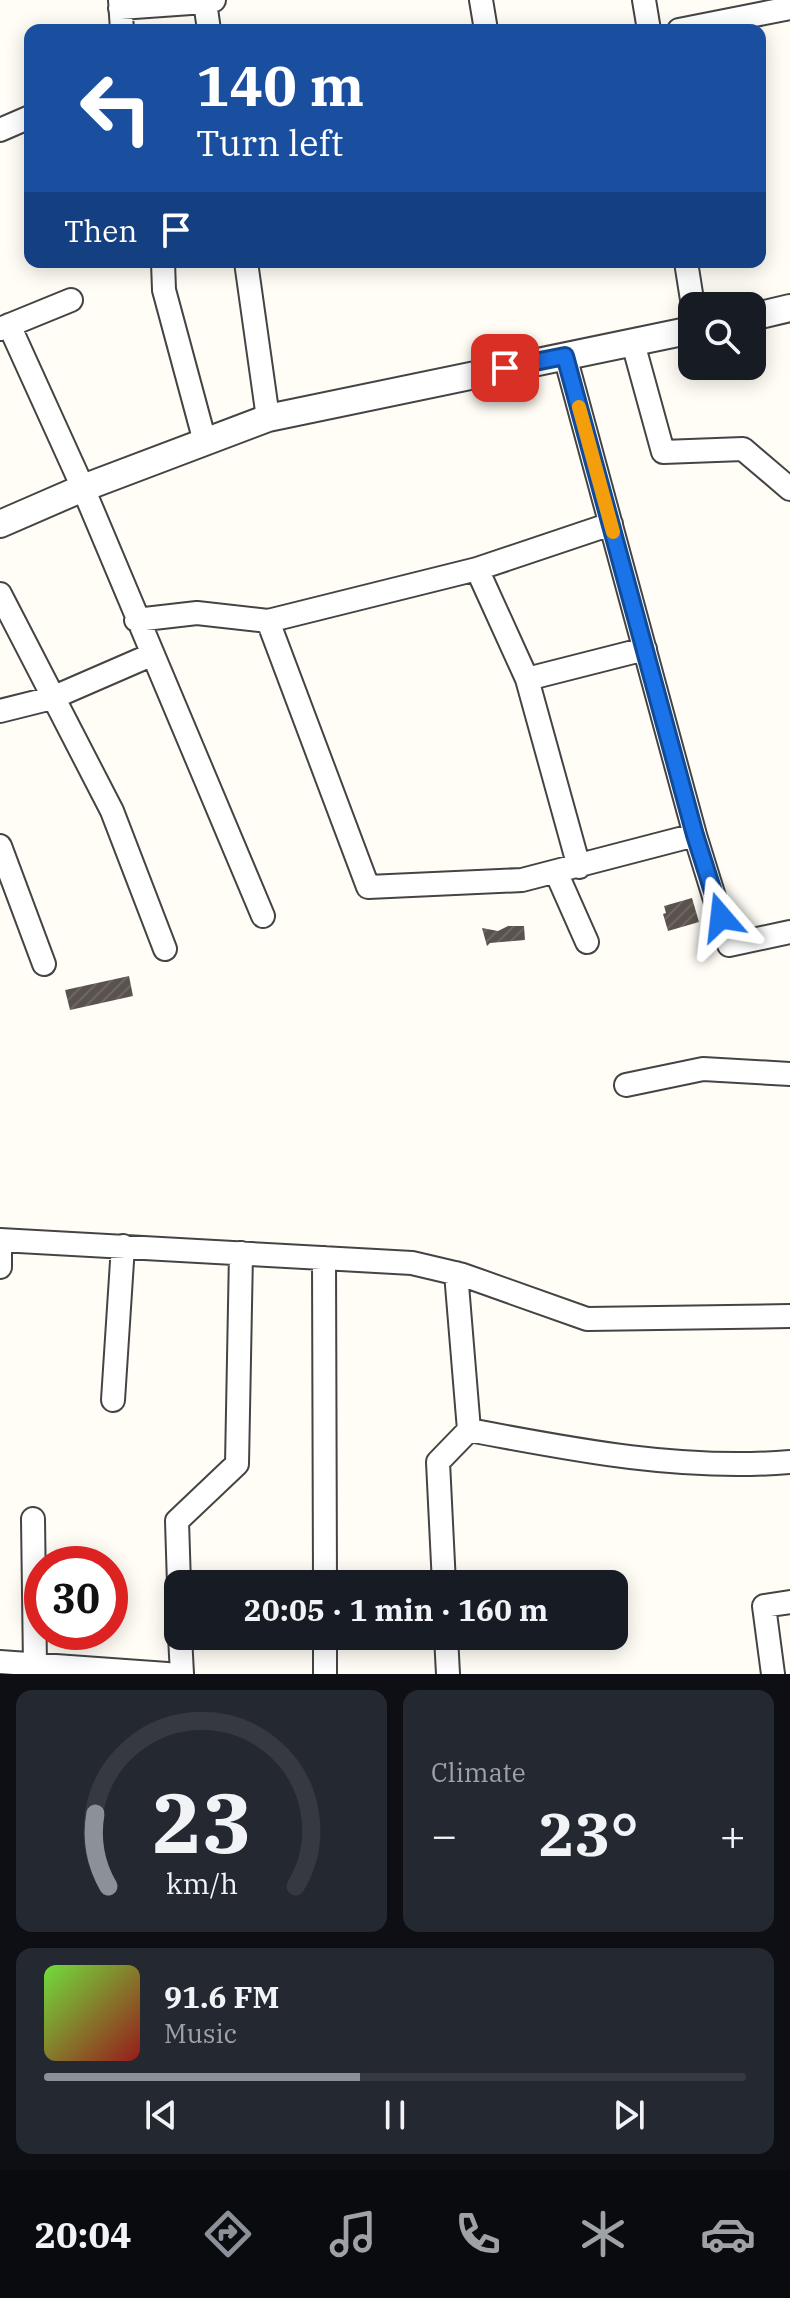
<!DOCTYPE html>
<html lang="en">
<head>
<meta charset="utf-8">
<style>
	:root { --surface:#171b24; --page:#242831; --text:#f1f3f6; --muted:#9ea1a6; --line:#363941; --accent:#8c9099 }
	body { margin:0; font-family:"IBM Plex Serif",serif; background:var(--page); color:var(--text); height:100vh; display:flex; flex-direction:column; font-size:30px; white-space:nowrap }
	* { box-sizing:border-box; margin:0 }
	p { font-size:26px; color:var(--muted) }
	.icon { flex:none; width:44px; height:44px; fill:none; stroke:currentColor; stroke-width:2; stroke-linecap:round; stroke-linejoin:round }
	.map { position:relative; height:1674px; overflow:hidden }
	.details { display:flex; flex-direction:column; gap:16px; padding:16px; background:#0d0f14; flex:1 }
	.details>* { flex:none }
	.guide { position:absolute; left:24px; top:24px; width:742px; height:244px; border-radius:16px; box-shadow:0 4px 20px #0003; background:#1a4fa0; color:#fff; overflow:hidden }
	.buttons { position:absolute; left:678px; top:292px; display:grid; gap:16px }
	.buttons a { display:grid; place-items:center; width:88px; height:88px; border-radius:16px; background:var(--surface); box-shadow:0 4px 20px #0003; font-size:40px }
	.speed { position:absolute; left:24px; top:1546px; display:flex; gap:16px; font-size:40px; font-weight:700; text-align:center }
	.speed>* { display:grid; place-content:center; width:104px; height:104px; border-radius:50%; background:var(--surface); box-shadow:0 4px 20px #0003; line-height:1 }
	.speed .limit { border:12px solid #d22; background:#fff; color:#111 }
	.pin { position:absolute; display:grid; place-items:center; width:68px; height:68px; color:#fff; margin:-34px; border-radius:16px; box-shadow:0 4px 12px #0006 }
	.me { position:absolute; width:88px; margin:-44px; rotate:343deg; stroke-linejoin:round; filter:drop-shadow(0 0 6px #0008) }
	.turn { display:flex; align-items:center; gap:28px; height:168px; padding:0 40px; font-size:36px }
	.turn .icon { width:104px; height:104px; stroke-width:2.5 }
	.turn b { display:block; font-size:56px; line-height:68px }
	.then { display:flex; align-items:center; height:76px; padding:0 40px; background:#0003; gap:16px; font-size:30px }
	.big { font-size:60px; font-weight:700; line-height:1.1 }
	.details .card { flex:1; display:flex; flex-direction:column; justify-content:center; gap:12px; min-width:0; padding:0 28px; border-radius:16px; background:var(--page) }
	.details .dial { align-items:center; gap:0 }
	.dial svg { height:208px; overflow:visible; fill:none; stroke:var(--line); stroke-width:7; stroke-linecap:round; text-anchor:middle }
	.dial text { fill:var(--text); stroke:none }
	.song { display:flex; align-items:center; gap:24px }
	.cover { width:96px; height:96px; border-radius:12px; background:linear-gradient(135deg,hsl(100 70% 55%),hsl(0 70% 35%)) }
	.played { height:8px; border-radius:4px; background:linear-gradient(90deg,var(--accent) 45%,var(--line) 45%) }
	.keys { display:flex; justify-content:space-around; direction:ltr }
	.heat { display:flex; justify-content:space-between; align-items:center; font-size:44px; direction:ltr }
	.details .tiles { flex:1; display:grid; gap:16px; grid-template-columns:1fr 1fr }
	.card:last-child { grid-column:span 2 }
	.trip { position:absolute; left:164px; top:1570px; width:464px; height:80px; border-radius:16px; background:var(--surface); box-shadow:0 4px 20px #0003; font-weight:700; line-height:80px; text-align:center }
	.tab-bar { display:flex; height:128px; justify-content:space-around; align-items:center; background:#090b0e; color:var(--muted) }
	.tab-bar .icon { width:56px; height:56px }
	.tab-bar .selected { color:var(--accent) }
	.tab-bar b { font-size:36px; color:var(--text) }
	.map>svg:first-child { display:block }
	.building { fill:url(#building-hatch) }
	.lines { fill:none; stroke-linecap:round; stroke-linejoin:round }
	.minor-casing { stroke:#444; stroke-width:26 }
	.tertiary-casing { stroke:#444; stroke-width:30 }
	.minor { stroke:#fff; stroke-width:22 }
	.tertiary { stroke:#fff; stroke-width:26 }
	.route-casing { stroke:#114b97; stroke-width:20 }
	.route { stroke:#1a73e8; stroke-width:14 }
	.slow { stroke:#f59e0b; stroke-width:14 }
</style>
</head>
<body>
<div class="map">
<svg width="790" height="1674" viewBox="0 0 790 1674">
	<defs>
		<pattern id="building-hatch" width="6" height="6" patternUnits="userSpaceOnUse" patternTransform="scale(2)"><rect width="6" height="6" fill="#5a524d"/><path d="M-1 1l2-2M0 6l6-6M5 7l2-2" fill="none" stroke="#6d6662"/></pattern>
	</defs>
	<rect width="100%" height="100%" fill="#fffdf5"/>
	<path class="building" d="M692 898 699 922 668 931 663 914 666 913 664 906Z
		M508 926H524L525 940 490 943 487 946 482 928 498 931Z
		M129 976 133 996 70 1010 65 990Z"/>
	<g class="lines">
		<g class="minor-casing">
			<path id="minor" d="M120 0 122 30
				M481 0 486 30
				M644 0 649 30
				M120 8 205 2
				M209 30 205 2 214 0
				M679 30 790 8
				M0 130 30 117
				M163 262 164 290 205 442
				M246 262 268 418
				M686 262 693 306
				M9 325 83 488 263 916
				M0 329 71 300
				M633 343 663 452 743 449 790 489
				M477 569 527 679
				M0 594 112 811 165 949
				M136 620 197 613 268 621 368 887 522 880 695 835 565 356
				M268 621 477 569 611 524
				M0 711 52 698 151 655
				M695 835 729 945 790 932
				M0 846 44 964
				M579 867 527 679 645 649
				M556 872 587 942
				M626 1085 703 1069 790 1074
				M0 1240 412 1263 463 1275 587 1319 790 1316
				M324 1258 325 1584
				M0 1267V1240
				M456 1273 469 1430C574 1450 682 1471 790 1462
				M113 1400 123 1246
				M33 1519 35 1665
				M179 1584 177 1521 237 1464 241 1253
				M444 1584 438 1462 469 1430
				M180 1636 182 1674
				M325 1636V1674
				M446 1636 448 1674
				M0 1662 167 1674
				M773 1674 764 1606 790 1602"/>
		</g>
		<g class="tertiary-casing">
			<path id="tertiary" d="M752 317 790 308
				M0 524 83 488 268 418 692 330"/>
		</g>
		<use href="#minor" class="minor"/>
		<use href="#tertiary" class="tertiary"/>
	</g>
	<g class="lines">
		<g class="route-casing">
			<path id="route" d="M505 368 565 356 695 835 721 917"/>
		</g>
		<use href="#route" class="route"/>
		<path class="slow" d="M579 407 613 532"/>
	</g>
</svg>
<div class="buttons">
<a><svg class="icon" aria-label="search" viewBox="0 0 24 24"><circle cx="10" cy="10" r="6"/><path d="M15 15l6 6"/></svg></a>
</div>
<div class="speed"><div class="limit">30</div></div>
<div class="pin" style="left:505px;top:368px;background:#d93025"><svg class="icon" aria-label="arrive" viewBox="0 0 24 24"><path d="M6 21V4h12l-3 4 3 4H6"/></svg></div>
<svg class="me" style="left:721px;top:917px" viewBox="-20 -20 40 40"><path d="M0-17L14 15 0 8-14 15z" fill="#1a73e8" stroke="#fff" stroke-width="4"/></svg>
<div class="trip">20:05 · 1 min · 160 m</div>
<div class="guide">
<div class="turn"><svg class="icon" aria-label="left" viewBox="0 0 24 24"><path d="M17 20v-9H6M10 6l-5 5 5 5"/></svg><div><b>140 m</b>Turn left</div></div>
<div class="then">Then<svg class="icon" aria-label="arrive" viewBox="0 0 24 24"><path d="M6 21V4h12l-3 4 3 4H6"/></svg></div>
</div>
</div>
<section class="details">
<div class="tiles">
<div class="card dial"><svg viewBox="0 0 100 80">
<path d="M14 69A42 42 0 1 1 86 69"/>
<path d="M14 69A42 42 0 0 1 9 41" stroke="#8c9099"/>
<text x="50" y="56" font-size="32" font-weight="700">23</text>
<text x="50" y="72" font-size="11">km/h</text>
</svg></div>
<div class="card"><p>Climate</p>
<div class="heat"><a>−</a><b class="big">23°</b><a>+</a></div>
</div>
<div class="card">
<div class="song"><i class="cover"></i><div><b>91.6 FM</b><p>Music</p></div></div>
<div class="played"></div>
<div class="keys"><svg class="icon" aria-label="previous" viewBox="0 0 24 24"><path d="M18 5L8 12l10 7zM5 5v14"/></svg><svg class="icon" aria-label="pause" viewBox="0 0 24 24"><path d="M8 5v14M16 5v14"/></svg><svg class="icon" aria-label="next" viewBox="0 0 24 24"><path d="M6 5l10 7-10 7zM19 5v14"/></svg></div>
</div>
</div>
</section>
<nav class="tab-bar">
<b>20:04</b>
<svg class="icon selected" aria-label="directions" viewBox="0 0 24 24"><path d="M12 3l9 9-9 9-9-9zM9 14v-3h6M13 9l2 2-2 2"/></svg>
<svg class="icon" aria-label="music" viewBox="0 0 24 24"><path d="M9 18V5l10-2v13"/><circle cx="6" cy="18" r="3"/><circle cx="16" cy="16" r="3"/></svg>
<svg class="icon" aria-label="phone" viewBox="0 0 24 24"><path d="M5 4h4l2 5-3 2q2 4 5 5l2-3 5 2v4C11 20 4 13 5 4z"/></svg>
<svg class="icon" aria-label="climate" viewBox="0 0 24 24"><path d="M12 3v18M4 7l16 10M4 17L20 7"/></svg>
<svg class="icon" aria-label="car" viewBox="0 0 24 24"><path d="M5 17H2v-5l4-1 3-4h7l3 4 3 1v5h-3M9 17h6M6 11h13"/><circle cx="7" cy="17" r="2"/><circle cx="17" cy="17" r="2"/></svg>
</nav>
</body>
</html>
